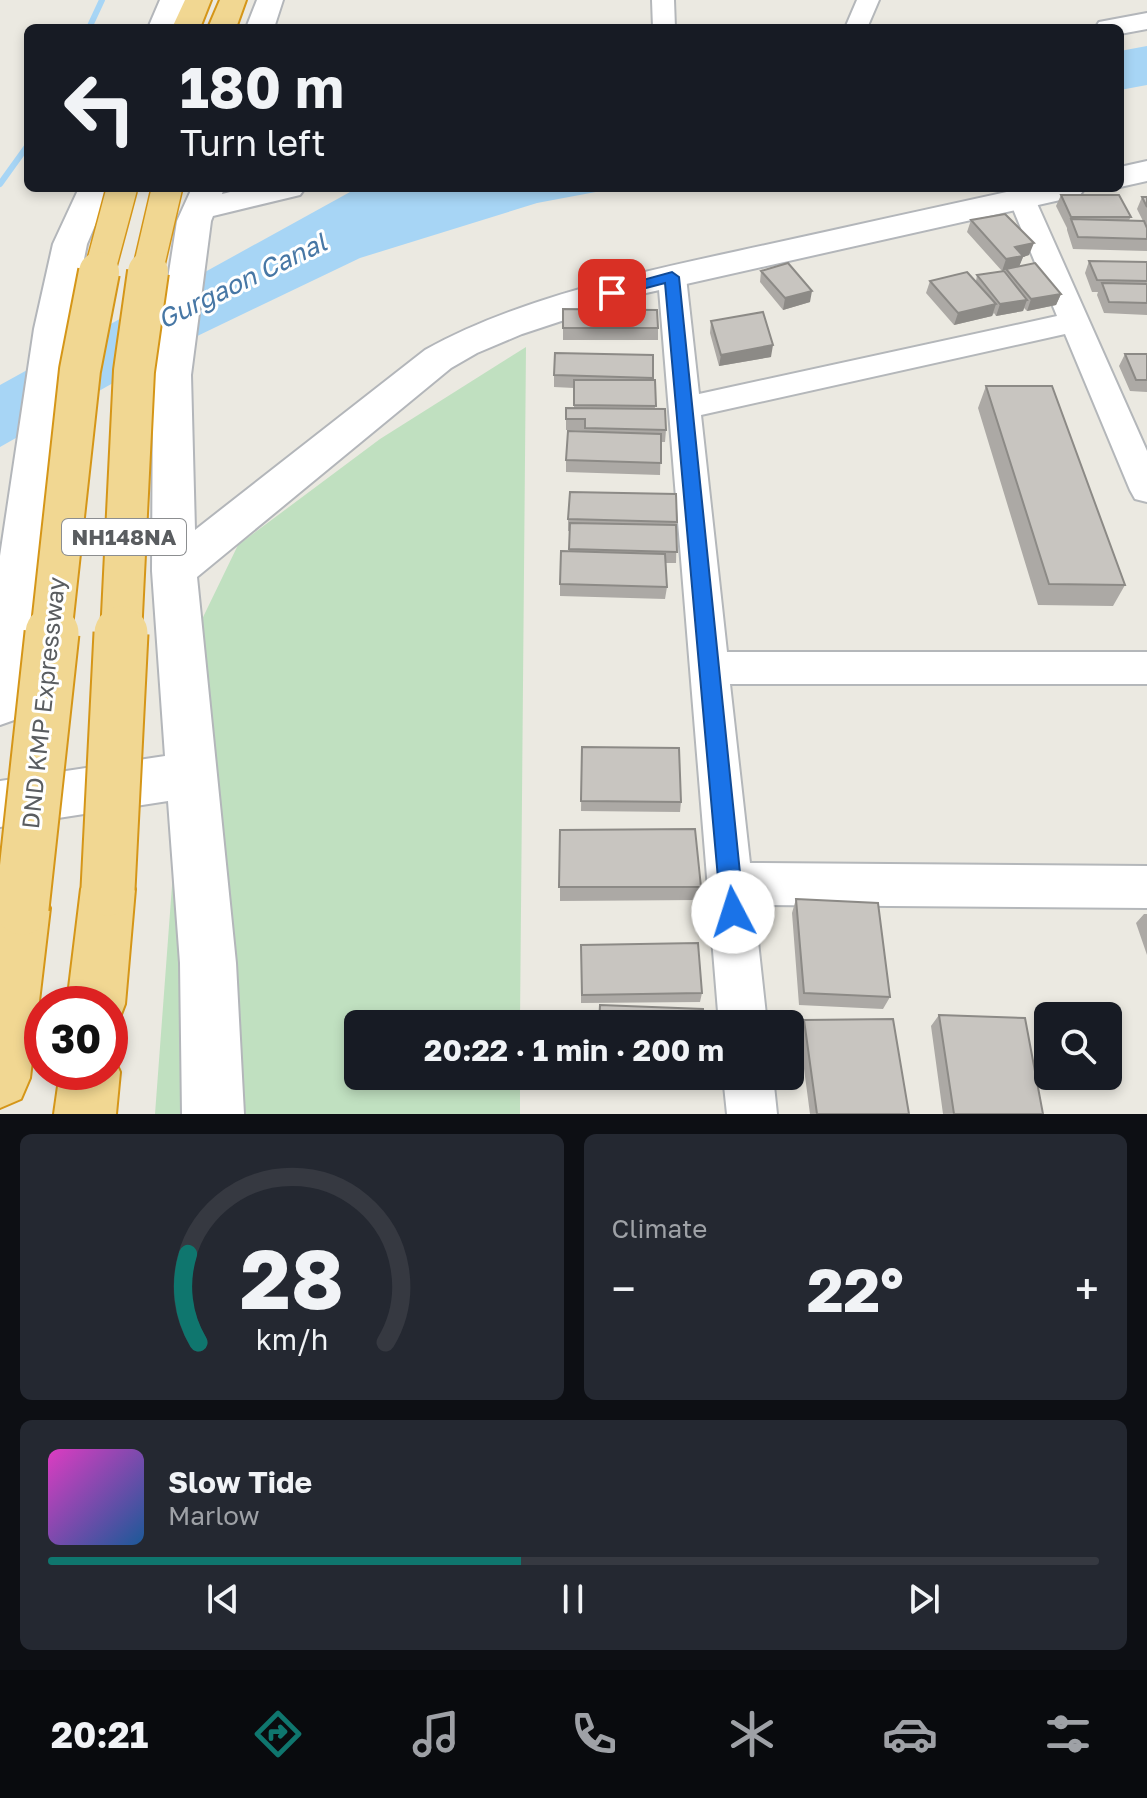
<!DOCTYPE html>
<html lang="en">
<head>
<meta charset="utf-8">
<style>
	:root { --surface:#171b24; --page:#242831; --text:#f1f3f6; --muted:#9ea1a6; --line:#363941; --accent:#0f766e }
	body { margin:0; font-family:"Golos Text",sans-serif; background:var(--page); color:var(--text); height:100vh; display:flex; flex-direction:column; font-size:30px; white-space:nowrap }
	* { box-sizing:border-box; margin:0 }
	p { font-size:26px; color:var(--muted) }
	.icon { flex:none; width:44px; height:44px; fill:none; stroke:currentColor; stroke-width:2; stroke-linecap:round; stroke-linejoin:round }
	.map { position:relative; height:1114px; overflow:hidden }
	.side { display:flex; flex-direction:column; gap:20px; padding:20px; background:#0d0f14; flex:1 }
	.side>* { flex:none }
	.hud { position:absolute; left:24px; top:24px; width:1100px; height:168px; border-radius:12px; box-shadow:0 4px 12px #0003; background:#171b24; color:var(--text); overflow:hidden }
	.tools { position:absolute; left:1034px; top:1002px; display:grid; gap:16px }
	.tools a { display:grid; place-items:center; width:88px; height:88px; border-radius:12px; background:var(--surface); box-shadow:0 4px 12px #0003; font-size:40px }
	.speed { position:absolute; left:24px; top:986px; display:flex; gap:16px; font-size:40px; font-weight:700; text-align:center }
	.speed>* { display:grid; place-content:center; width:104px; height:104px; border-radius:50%; background:var(--surface); box-shadow:0 4px 12px #0003; line-height:1 }
	.speed .limit { border:12px solid #d22; background:#fff; color:#111 }
	.pin { position:absolute; display:grid; place-items:center; width:68px; height:68px; color:#fff; margin:-34px; border-radius:16px; box-shadow:0 4px 12px #0006 }
	.me { position:absolute; width:88px; margin:-44px; rotate:355deg; stroke-linejoin:round; filter:drop-shadow(0 0 6px #0008) }
	.turn { display:flex; align-items:center; gap:28px; height:168px; padding:0 24px; font-size:36px }
	.turn .icon { width:104px; height:104px; stroke-width:2.5 }
	.turn b { display:block; font-size:56px; line-height:68px }
	.big { font-size:60px; font-weight:700; line-height:1.1 }
	.side .widget { flex:1; display:flex; flex-direction:column; justify-content:center; gap:12px; min-width:0; padding:0 28px; border-radius:12px; background:var(--page) }
	.side .dial { align-items:center; gap:0 }
	.dial svg { height:208px; overflow:visible; fill:none; stroke:var(--line); stroke-width:7; stroke-linecap:round; text-anchor:middle }
	.dial text { fill:var(--text); stroke:none }
	.song { display:flex; align-items:center; gap:24px }
	.cover { width:96px; height:96px; border-radius:12px; background:linear-gradient(135deg,hsl(310 70% 55%),hsl(210 70% 35%)) }
	.played { height:8px; border-radius:4px; background:linear-gradient(90deg,var(--accent) 45%,var(--line) 45%) }
	.keys { display:flex; justify-content:space-around; direction:ltr }
	.heat { display:flex; justify-content:space-between; align-items:center; font-size:44px; direction:ltr }
	.side .tiles { flex:1; display:grid; gap:20px; grid-template-columns:1fr 1fr }
	.widget:last-child { grid-column:span 2 }
	.trip { position:absolute; left:344px; top:1010px; width:460px; height:80px; border-radius:12px; background:var(--surface); box-shadow:0 4px 12px #0003; font-weight:700; line-height:80px; text-align:center }
	.dock { display:flex; height:128px; justify-content:space-around; align-items:center; background:#090b0e; color:var(--muted) }
	.dock .icon { width:56px; height:56px }
	.dock .selected { color:var(--accent) }
	.dock b { font-size:36px; color:var(--text) }
	.map>svg:first-child { display:block }
	.green { fill:#c0e0c0 }
	.water { fill:#a7d5f5 }
	.lines { fill:none; stroke-linecap:round; stroke-linejoin:round }
	.stream { stroke:#a7d5f5; stroke-width:6 }
	.street-casing { stroke:#b4b7ba; stroke-width:4 }
	.secondary-casing { stroke:#b3b6ba; stroke-width:4 }
	.highway-casing { stroke:#d59618; stroke-width:4 }
	.street { fill:#fff; fill-rule:evenodd }
	.secondary { fill:#fff; fill-rule:evenodd }
	.highway { fill:#f1d792; fill-rule:evenodd }
	.highway-bridge-far2-casing { stroke:#d59618; stroke-width:33; stroke-linecap:butt }
	.highway-bridge-far1-casing { stroke:#d59618; stroke-width:44; stroke-linecap:butt }
	.highway-bridge-casing { stroke:#d59618; stroke-width:57; stroke-linecap:butt }
	.highway-bridge-far2 { stroke:#f1d792; stroke-width:30 }
	.highway-bridge-far1 { stroke:#f1d792; stroke-width:40 }
	.highway-bridge { stroke:#f1d792; stroke-width:53 }
	.wall { fill:#aca9a5 }
	.shaded-wall { fill:#8c8a86 }
	.building { fill:#c8c5c0; stroke:#8c8a86; stroke-width:2 }
	.route { fill:#1a73e8; stroke:#114b97; stroke-width:2 }
	.labels { text-anchor:middle; stroke-width:6; stroke-linejoin:round; paint-order:stroke }
	.shield { fill:#fff; stroke:#8c8e90; stroke-width:2 }
	.shield-label { font-size:22px; font-weight:bold; fill:#5a5d60 }
	.street-label { font-size:24px; fill:#5a5d60; stroke:#fff }
	.water-label { font-size:26px; font-style:italic; fill:#4777a5; stroke:#fff }
</style>
</head>
<body>
<div class="map">
<svg width="1147" height="1114" viewBox="0 0 1147 1114">
	<rect width="100%" height="100%" fill="#ebe9e1"/>
	<path class="green" d="M526 347 520 1024H358V1076H520V1114H155L190 644 238 545 380 439Z"/>
	<path class="water" d="M1147 46V85L1120 90V51Z
		M373 188H617L537 203 360 258 189 340 0 447V385L350 192Z"/>
	<g class="lines">
		<path class="stream" d="M89 28 102 0
			M0 184 28 145"/>
		<g class="street-casing">
			<path id="street" d="M652 0H674L675 28H653Z
				M857 0H879L867 28H845Z
				M1022 191 1031 193 1035 199 1147 451V502L1135 499 1130 490 1065 334 701 415 727 652H1147V684H730L750 863 1147 866V908L754 905 767 1024H719L658 277 662 271 672 268 682 271 686 277 699 394 1057 316 1009 199 1013 193Z
				M723 1076H773L777 1114H727Z"/>
		</g>
		<g class="secondary-casing">
			<path id="secondary" d="M160 0H186L176 28H148Z
				M257 0H283L274 28H246Z
				M1147 13V29L1120 34V28H1095L1099 22Z
				M1147 161V181L1120 187V167Z
				M79 188H111L87 244 70 329 60 434 24 704 17 719 0 725V556L34 329 53 244Z
				M192 188H224L222 194 247 188H305L300 195 213 216 211 221 191 375 195 530 425 350C516 299 636 273 738 251 834 230 929 209 1025 188H1085L1080 195 1069 198 646 293 522 334 477 353 451 368 197 577 236 963 244 1114H182L180 963 168 801 0 827V781L165 756 152 571 153 375 177 221Z"/>
		</g>
		<g class="highway-casing">
			<path id="highway" d="M185 0H211L200 28H172Z
				M220 0H246L236 28H208Z
				M108 863 127 871 135 889 125 1004 117 1025 110 1027V1004H67L81 889 89 871Z
				M22 882 41 889 50 908 30 1078 21 1099 0 1108V895L3 889Z
				M110 1050 120 1072 116 1114H54L60 1072H110Z"/>
		</g>
		<use href="#street" class="street"/>
		<use href="#secondary" class="secondary"/>
		<use href="#highway" class="highway"/>
		<g class="highway-bridge-far2-casing">
			<path id="highway-bridge-far2" d="M99 274 122 188
				M147 274 167 188"/>
		</g>
		<g class="highway-bridge-far1-casing">
			<path id="highway-bridge-far1" d="M51 635 80 370 99 272
				M121 635 134 371 148 272"/>
		</g>
		<g class="highway-bridge-casing">
			<path id="highway-bridge" d="M108 889 121 633
				M22 908 52 633"/>
		</g>
		<use href="#highway-bridge-far2" class="highway-bridge-far2"/>
		<use href="#highway-bridge-far1" class="highway-bridge-far1"/>
		<use href="#highway-bridge" class="highway-bridge"/>
	</g>
	<path class="wall" d="M1061 195 1131 217 1129 220 1143 221 1137 209 1142 197H1147V251L1073 249 1067 230V228L1056 206Z
		M971 220 1029 255 1023 257 1019 266 1061 294 1056 305 1027 311 1024 308 1023 311 996 316 994 313 992 316 954 325 926 293 930 281H976L977 275 1005 272V270L1002 271 967 232Z
		M1089 261 1147 262V315L1104 313 1097 295 1098 292H1092L1085 273Z
		M761 271 810 302 783 310 760 282Z
		M563 309 658 328V340H563Z
		M711 321 771 357 719 366 710 333Z
		M1125 354H1147V392L1130 391 1119 366Z
		M653 355 655 409 666 430 665 442H661L660 475 566 472V460L585 431 566 430V408H574V388L554 387V375Z
		M986 386 1125 585 1113 606 1038 605 978 408Z
		M568 519 677 522 676 563H666L667 587 665 599 560 596V584L569 551 570 531H568Z
		M582 747 681 802 680 812 581 811Z
		M560 830 701 887 698 900 560 901Z
		M796 899 890 997 883 1009 799 1005 792 913Z
		M1144 914H1147V955L1136 923Z
		M581 945 702 993 700 1002 581 1003Z
		M939 1015 1043 1114H943L931 1026Z
		M804 1020 909 1114H810L799 1031Z"/>
	<path class="shaded-wall" d="M1034 243 1029 255 1023 257 1019 267 1006 269 1005 270 1002 271 1006 259 1015 247Z
		M812 291 810 302 783 310 785 298Z
		M1061 294 1056 305 1027 311 1031 299Z
		M1027 300 1023 311 996 316 1000 304Z
		M996 304 992 316 954 325 958 313Z
		M773 345 771 357 719 366 721 355Z"/>
	<path class="building" d="M1061 195H1119L1131 217H1071Z
		M1142 197H1147V207Z
		M1005 214 1034 243 1015 247 1023 256 1006 259 971 220Z
		M1071 219 1144 221 1147 228V239L1078 237Z
		M1089 261 1147 262V281L1097 280Z
		M788 263 812 291 785 298 761 271Z
		M1035 263 1061 294 1031 299 1006 269Z
		M1004 271 1027 300 1000 304 977 275Z
		M967 272 996 304 958 313 930 281Z
		M1102 283 1147 284V303L1109 302Z
		M563 309 657 310 658 328H563Z
		M763 312 773 345 721 355 711 321Z
		M555 353 653 355V378L554 375Z
		M1125 354H1147V380H1136Z
		M574 380H655L656 406 574 405Z
		M986 386H1052L1125 585 1049 584Z
		M566 408 665 409 666 430 585 428V419H566Z
		M568 431 661 434V463L566 460Z
		M570 492 676 494 677 522 568 519Z
		M570 523 676 525 677 552 569 549Z
		M561 551 665 554 667 587 560 584Z
		M582 747 679 748 681 802 581 801Z
		M695 829 701 887H559L560 830Z
		M796 899 878 903 890 997 804 993Z
		M698 943 702 993 582 995 581 945Z
		M600 1005 703 1009V1024H599Z
		M939 1015 1025 1018 1043 1114H954Z
		M893 1019 909 1114H817L804 1020Z"/>
	<path class="route" d="M672 272 679 277 744 912 741 920 733 923 725 920 721 912 665 283 612 297 604 293 606 290Z"/>
	<g class="labels">
		<rect class="shield" x="62" y="519" width="124" height="36" rx="6"/>
		<g class="shield-label">
			<text x="124" y="545">NH148NA</text>
		</g>
		<g class="street-label">
			<text transform="translate(44 703) rotate(-84)" y="8">DND KMP Expressway</text>
		</g>
		<g class="water-label">
			<text transform="translate(242 281) rotate(-26)" y="9">Gurgaon Canal</text>
		</g>
	</g>
</svg>
<div class="tools">
<a><svg class="icon" aria-label="search" viewBox="0 0 24 24"><circle cx="10" cy="10" r="6"/><path d="M15 15l6 6"/></svg></a>
</div>
<div class="speed"><div class="limit">30</div></div>
<div class="pin" style="left:612px;top:293px;background:#d93025"><svg class="icon" aria-label="arrive" viewBox="0 0 24 24"><path d="M6 21V4h12l-3 4 3 4H6"/></svg></div>
<svg class="me" style="left:733px;top:912px" viewBox="-20 -20 40 40"><circle r="19" fill="#fff"/><path d="M0-13L10 11 0 6-10 11z" fill="#1a73e8"/></svg>
<div class="trip">20:22 · 1 min · 200 m</div>
<div class="hud">
<div class="turn"><svg class="icon" aria-label="left" viewBox="0 0 24 24"><path d="M17 20v-9H6M10 6l-5 5 5 5"/></svg><div><b>180 m</b>Turn left</div></div>
</div>
</div>
<section class="side">
<div class="tiles">
<div class="widget dial"><svg viewBox="0 0 100 80">
<path d="M14 69A42 42 0 1 1 86 69"/>
<path d="M14 69A42 42 0 0 1 10 35" stroke="#0f766e"/>
<text x="50" y="56" font-size="32" font-weight="700">28</text>
<text x="50" y="72" font-size="11">km/h</text>
</svg></div>
<div class="widget"><p>Climate</p>
<div class="heat"><a>−</a><b class="big">22°</b><a>+</a></div>
</div>
<div class="widget">
<div class="song"><i class="cover"></i><div><b>Slow Tide</b><p>Marlow</p></div></div>
<div class="played"></div>
<div class="keys"><svg class="icon" aria-label="previous" viewBox="0 0 24 24"><path d="M18 5L8 12l10 7zM5 5v14"/></svg><svg class="icon" aria-label="pause" viewBox="0 0 24 24"><path d="M8 5v14M16 5v14"/></svg><svg class="icon" aria-label="next" viewBox="0 0 24 24"><path d="M6 5l10 7-10 7zM19 5v14"/></svg></div>
</div>
</div>
</section>
<nav class="dock">
<b>20:21</b>
<svg class="icon selected" aria-label="directions" viewBox="0 0 24 24"><path d="M12 3l9 9-9 9-9-9zM9 14v-3h6M13 9l2 2-2 2"/></svg>
<svg class="icon" aria-label="music" viewBox="0 0 24 24"><path d="M9 18V5l10-2v13"/><circle cx="6" cy="18" r="3"/><circle cx="16" cy="16" r="3"/></svg>
<svg class="icon" aria-label="phone" viewBox="0 0 24 24"><path d="M5 4h4l2 5-3 2q2 4 5 5l2-3 5 2v4C11 20 4 13 5 4z"/></svg>
<svg class="icon" aria-label="climate" viewBox="0 0 24 24"><path d="M12 3v18M4 7l16 10M4 17L20 7"/></svg>
<svg class="icon" aria-label="car" viewBox="0 0 24 24"><path d="M5 17H2v-5l4-1 3-4h7l3 4 3 1v5h-3M9 17h6M6 11h13"/><circle cx="7" cy="17" r="2"/><circle cx="17" cy="17" r="2"/></svg>
<svg class="icon" aria-label="filters" viewBox="0 0 24 24"><path d="M4 7h16M4 17h16"/><circle cx="9" cy="7" r="2"/><circle cx="15" cy="17" r="2"/></svg>
</nav>
</body>
</html>
